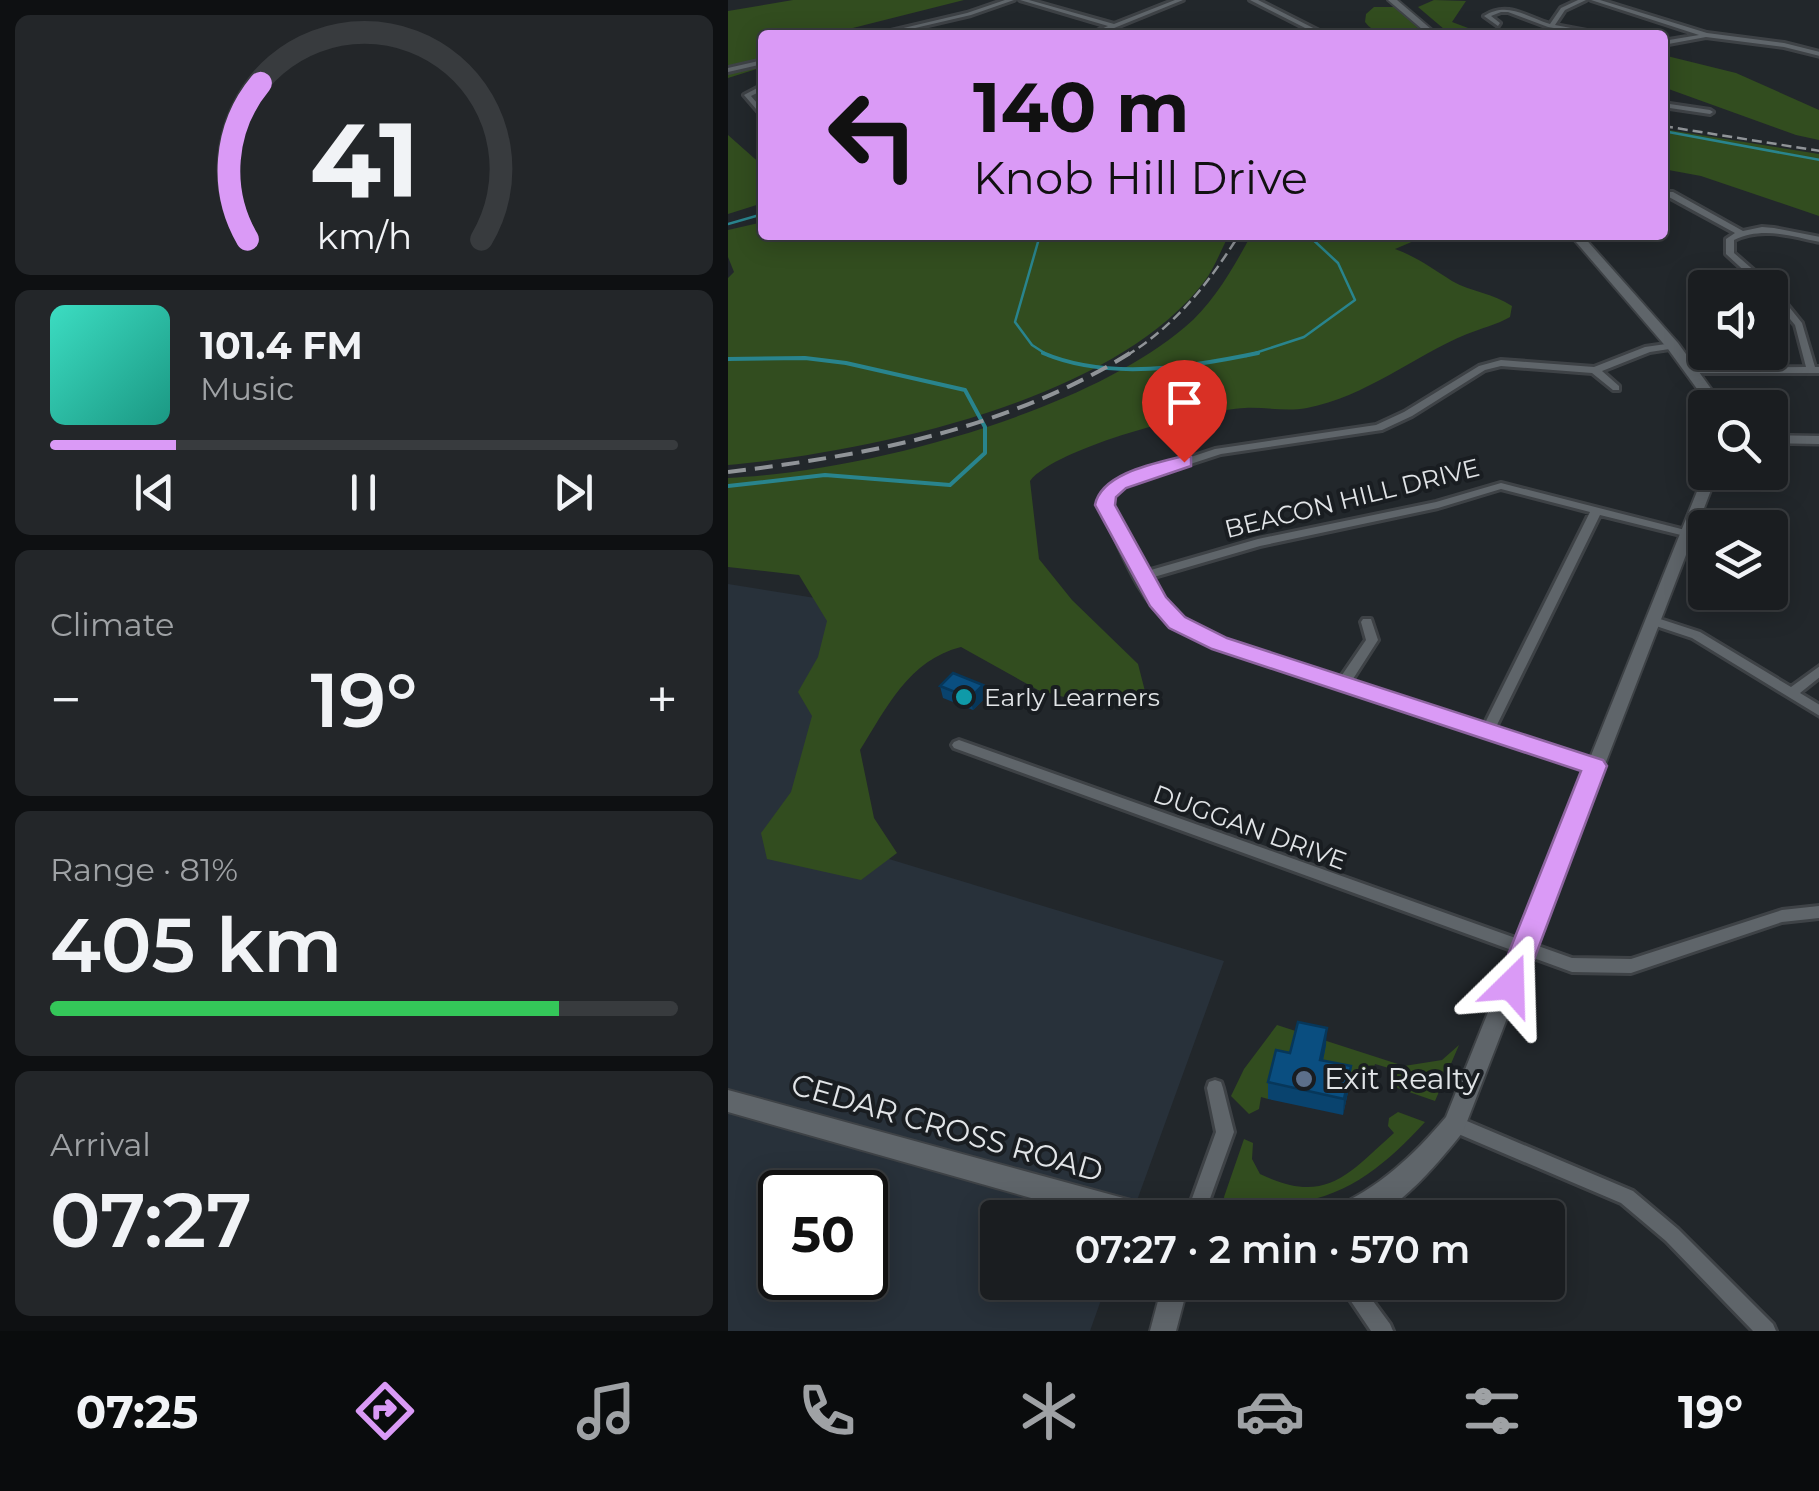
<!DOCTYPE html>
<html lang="en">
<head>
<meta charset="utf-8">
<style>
	:root { --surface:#1a1d20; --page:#232629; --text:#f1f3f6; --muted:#9fa2a5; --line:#383b3e; --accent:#da9af6 }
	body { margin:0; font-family:Montserrat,sans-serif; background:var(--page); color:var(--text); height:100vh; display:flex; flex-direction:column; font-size:38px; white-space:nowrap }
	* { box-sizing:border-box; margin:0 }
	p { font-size:32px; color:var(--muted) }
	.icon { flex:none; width:55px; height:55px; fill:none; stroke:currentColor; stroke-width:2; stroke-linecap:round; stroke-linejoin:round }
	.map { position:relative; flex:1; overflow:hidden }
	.panel { display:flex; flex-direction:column; gap:15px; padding:15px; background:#0e1012; width:728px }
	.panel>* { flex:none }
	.guide { position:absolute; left:30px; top:30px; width:910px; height:210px; border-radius:10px; box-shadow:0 5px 25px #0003,0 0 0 2px var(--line); background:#da9af6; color:#111; overflow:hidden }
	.controls { position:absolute; left:960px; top:270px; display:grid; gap:20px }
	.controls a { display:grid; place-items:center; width:100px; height:100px; border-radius:10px; background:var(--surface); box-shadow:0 5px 25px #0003,0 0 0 2px var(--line); font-size:50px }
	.speed { position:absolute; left:30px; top:1170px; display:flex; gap:20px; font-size:50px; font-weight:700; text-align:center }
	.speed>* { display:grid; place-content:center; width:130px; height:130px; border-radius:50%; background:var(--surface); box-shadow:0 5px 25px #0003,0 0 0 2px var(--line); line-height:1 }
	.speed .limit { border:5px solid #111; border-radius:15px; background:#fff; color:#111 }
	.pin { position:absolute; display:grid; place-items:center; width:85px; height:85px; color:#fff; margin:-102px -42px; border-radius:50% 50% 50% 0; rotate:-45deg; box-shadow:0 0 10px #0007 }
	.pin .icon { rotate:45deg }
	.me { position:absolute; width:110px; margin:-55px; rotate:22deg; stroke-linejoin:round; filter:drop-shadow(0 0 8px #0008) }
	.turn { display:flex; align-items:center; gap:35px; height:210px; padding:0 50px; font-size:45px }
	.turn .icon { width:130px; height:130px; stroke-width:2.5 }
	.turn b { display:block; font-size:70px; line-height:85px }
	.big { font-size:75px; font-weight:600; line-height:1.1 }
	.panel .widget { flex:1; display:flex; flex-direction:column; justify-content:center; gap:15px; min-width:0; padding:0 35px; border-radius:15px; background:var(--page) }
	.panel .dial { align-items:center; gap:0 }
	.dial svg { height:260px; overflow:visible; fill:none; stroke:var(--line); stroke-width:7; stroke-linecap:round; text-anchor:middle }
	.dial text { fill:var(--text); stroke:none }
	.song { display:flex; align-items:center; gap:30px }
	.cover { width:120px; height:120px; border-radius:15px; background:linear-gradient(135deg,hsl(170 70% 55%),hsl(170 70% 35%)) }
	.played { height:10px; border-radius:5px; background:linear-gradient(90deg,var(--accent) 20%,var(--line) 20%) }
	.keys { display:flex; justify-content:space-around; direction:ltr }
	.heat { display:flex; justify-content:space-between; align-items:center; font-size:55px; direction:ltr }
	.charge { height:15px; border-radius:8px; background:linear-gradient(90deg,#34c759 81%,var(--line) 0) }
	.trip { position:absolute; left:252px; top:1200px; width:585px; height:100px; border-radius:10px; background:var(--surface); box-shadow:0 5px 25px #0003,0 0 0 2px var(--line); font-weight:600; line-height:100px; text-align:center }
	.tab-bar { display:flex; height:160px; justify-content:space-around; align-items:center; background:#0a0c0d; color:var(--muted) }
	.tab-bar .icon { width:70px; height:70px }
	.tab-bar .selected { color:var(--accent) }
	.tab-bar b { font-size:45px; color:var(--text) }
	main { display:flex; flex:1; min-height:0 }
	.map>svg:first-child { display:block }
	.built { fill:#28313a; fill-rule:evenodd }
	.green { fill:#324d1f }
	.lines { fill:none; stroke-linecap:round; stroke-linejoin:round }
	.stream-far1 { stroke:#29848d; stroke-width:2.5 }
	.stream { stroke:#29848d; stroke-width:4 }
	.minor-casing { stroke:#3e4246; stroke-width:6 }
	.tertiary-casing { stroke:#3e4246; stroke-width:5 }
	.secondary-casing { stroke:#3e4246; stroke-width:4 }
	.minor { fill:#5f656a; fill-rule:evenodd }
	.tertiary { fill:#5f656a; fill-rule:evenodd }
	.secondary { fill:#5f656a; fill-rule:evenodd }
	.rail-far1 { stroke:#909498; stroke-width:2.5; stroke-dasharray:10 5; stroke-linecap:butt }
	.rail { stroke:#909498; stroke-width:4; stroke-dasharray:18 9; stroke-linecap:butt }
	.wall { fill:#09436e }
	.shaded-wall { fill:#07375a }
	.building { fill:#0a4e80; stroke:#07375a; stroke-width:2.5 }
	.route { fill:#da9af6; stroke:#8e64a0; stroke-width:2.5 }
	.culture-dot { fill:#0f9aa8; stroke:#191d21; stroke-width:4 }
	.service-dot { fill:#5c6f8a; stroke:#191d21; stroke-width:4 }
	.labels { text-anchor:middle; stroke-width:8; stroke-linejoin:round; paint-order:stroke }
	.street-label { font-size:25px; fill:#e1e4e7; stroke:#191d21 }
	.poi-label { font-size:25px; fill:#e1e4e7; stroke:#191d21; text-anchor:start }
	.near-poi-label { font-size:30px; fill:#e1e4e7; stroke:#191d21; text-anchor:start }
	.near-street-label { font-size:30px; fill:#e1e4e7; stroke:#191d21 }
</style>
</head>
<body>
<main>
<section class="panel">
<div class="widget dial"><svg viewBox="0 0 100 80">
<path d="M14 69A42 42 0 1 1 86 69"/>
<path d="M14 69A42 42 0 0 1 18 21" stroke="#da9af6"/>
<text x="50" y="56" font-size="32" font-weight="700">41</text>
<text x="50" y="72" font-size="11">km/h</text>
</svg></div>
<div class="widget">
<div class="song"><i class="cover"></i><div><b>101.4 FM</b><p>Music</p></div></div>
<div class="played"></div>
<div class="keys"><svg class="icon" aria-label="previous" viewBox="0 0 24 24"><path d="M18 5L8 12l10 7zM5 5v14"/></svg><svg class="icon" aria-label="pause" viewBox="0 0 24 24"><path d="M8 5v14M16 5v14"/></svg><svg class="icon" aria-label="next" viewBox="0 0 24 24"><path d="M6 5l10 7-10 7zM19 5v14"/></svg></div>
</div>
<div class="widget"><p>Climate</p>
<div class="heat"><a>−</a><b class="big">19°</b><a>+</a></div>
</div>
<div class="widget"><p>Range · 81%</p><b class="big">405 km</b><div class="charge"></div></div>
<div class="widget"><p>Arrival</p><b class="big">07:27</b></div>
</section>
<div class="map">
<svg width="1092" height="1331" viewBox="0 0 1092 1331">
	<rect width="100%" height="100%" fill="#22272b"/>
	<path class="built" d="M0 584 200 616 69 831 496 961 403 1217 270 1218V1282L379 1283 362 1331H0ZM52 1192H138V1278H52Z"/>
	<path class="green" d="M65 0H236L97 35H35V67L0 78V11Z
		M706 0 738 1 724 22 759 35H723L690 7Z
		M646 7H666L700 35C678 35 651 41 637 22L638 14Z
		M935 55 1008 73 1091 110V140L1068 135 935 87Z
		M935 129 1091 154V216L973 176 935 169Z
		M0 135 35 166V203L0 214Z
		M35 222V235H501C493 250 486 269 476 282 384 402 142 452 0 465V278L6 272 0 257V230Z
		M523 235H700L667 249C689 257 705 269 724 281 743 292 765 293 784 306L782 317C768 325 754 328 739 334 686 356 637 397 579 408 558 412 538 407 517 408 473 410 328 447 302 481L311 559 344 600 410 664 419 699 347 700 310 690 233 647C181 660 159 707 132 750L146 818 169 853 133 880 39 859 33 833 63 792 84 716 70 692 90 657 99 621 71 575 0 567V478C133 472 355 414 457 327 485 304 506 267 523 235Z
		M549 1025 676 1066 714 1060 731 1045 707 1101 661 1085 664 1069 647 1064 643 1076 540 1099 533 1097 531 1109 521 1114 503 1096 516 1069Z
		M670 1112 697 1122C660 1162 623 1195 567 1203 544 1207 521 1212 497 1207L496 1197 516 1139 525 1143 524 1159 532 1174C598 1206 620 1174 666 1133L660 1126 661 1118Z"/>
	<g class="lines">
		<path class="stream-far1" d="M935 131 1092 160
			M0 224 35 214
			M312 235 287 322 304 345 321 356
			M518 356 576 337 627 300 610 263 580 235"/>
		<path class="stream" d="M315 353C380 381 463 367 530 353
			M0 359 77 358 118 363 237 390 257 427V453L222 485 97 475 0 486"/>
		<g class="minor-casing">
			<path id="minor" d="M277 0H286L243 15 157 35H146L239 13Z
				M292 0H301L386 24 447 0H455L369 35H360L380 26Z
				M522 0H530L599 35H591Z
				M850 0H858L837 10 827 25 880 35H866L820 27 780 12H773L763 16 772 23 770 26 756 16C780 1 798 17 822 24L833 8Z
				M863 0H872L979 33 1056 43 1092 52V56L1056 47 978 37 935 45V41L971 35Z
				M35 60V64L0 72V68Z
				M35 85V90L23 96 35 110V117L16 95Z
				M935 103 982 110 985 112 982 114 935 107Z
				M939 192H945L1015 231 1034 227 1046 228 1092 237V242C1063 236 1034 226 1006 240V253L1045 287 1074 323 1087 367H1092V373H960L958 371 963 368 1078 367 1067 325 1042 295V288H1035L998 254V239L1007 233 939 196Z
				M945 343 950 346 948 348 922 352 874 371 891 386V390H885L864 373 773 366 757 370 684 416 654 430 493 454 395 486 384 496 382 505 416 572 530 539 708 502 773 483 965 532 967 534 965 536 961 537 872 515 767 729 872 763 874 767 872 771 867 772 488 646C473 640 457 635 445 626 408 598 392 545 372 505L374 495 387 482 487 449 648 425 676 412 751 366 773 360 866 367 917 347ZM773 489 862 512 756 725 623 682 650 640 643 619H635L633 622 638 640 612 678 496 640 462 625 441 608 419 579 532 546 710 508Z
				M926 617 972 632 1063 687 1092 666V677L1072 693 1092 705V716L964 638 922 624 920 621Z
				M231 740 844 958 903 959 1054 910 1092 906V918L1054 922 903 973 844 972 226 748 224 745 226 742Z
				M487 1080 493 1082 495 1088 506 1132 475 1218H457L488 1132 479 1088 481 1082Z
				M727 1116 905 1191 950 1229 1045 1324 1048 1331H1025L938 1241 893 1203 721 1130 718 1124 721 1118Z
				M610 1282H631L662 1324 665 1331H643Z"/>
		</g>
		<g class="tertiary-casing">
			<path id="tertiary" d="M1042 435 1092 436V444L1042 443Z"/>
		</g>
		<g class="secondary-casing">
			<path id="secondary" d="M660 0H669L710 35H701Z
				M842 235H854L950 343 997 408H983L940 349Z
				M978 469V472H990L735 1132C716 1156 671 1211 640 1218 628 1220 612 1218 600 1218L603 1209C651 1188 685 1156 718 1117Z
				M0 1090 421 1205 430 1209 433 1218H374L0 1112Z
				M435 1282H461L448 1331H422Z"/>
		</g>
		<use href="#minor" class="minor"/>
		<use href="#tertiary" class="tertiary"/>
		<use href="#secondary" class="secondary"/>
		<path class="rail-far1" d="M935 126 1092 151
			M398 356C448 325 480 284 511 235"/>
		<path class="rail" d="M0 472C141 455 280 429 402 353"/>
	</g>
	<path class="wall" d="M212 686 258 697 245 710 215 698Z
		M598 1045 595 1060 622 1083 615 1115 540 1099V1082Z"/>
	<path class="shaded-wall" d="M255 685 258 697 245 710 242 698Z
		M599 1028 598 1045 592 1076V1060Z
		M623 1066 622 1083 615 1115 616 1099Z"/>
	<path class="building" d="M225 673 255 685 242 698 212 686Z
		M570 1022 599 1028 592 1060 623 1066 616 1099 540 1082 548 1050 562 1053Z"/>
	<path class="route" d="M456 456 463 457V466L398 488 388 497 387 505 438 597 457 617 499 638 875 760 879 766 793 994 783 997 773 994 768 985 853 771 484 649 441 628 422 606 367 505C373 473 428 463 456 456Z"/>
	<circle class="culture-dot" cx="236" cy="697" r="10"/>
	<circle class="service-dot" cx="576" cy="1079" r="10"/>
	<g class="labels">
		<g class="street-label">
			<text transform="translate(624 498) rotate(-14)" y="9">BEACON HILL DRIVE</text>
			<text transform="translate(522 827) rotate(20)" y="9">DUGGAN DRIVE</text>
		</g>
		<g class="poi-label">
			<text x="256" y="706">Early Learners</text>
		</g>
		<g class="near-poi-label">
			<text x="596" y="1089">Exit Realty</text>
		</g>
		<g class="near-street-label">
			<text transform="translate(219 1128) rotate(16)" y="10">CEDAR CROSS ROAD</text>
		</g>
	</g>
</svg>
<div class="controls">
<a><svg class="icon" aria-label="sound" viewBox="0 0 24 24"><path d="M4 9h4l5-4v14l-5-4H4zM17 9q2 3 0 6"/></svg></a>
<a><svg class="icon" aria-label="search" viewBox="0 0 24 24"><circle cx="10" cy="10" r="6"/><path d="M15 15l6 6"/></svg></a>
<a><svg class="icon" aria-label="layers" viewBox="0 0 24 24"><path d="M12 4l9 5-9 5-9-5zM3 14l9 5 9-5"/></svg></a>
</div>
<div class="speed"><div class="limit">50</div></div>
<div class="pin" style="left:456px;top:462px;background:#d93025"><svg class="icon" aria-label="arrive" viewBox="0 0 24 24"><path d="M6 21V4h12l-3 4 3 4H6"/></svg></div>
<svg class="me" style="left:783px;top:985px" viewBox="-20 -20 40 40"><path d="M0-17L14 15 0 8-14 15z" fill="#da9af6" stroke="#fff" stroke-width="4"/></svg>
<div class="trip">07:27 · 2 min · 570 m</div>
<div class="guide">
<div class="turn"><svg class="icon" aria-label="left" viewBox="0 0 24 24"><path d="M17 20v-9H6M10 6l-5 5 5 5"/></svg><div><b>140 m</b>Knob Hill Drive</div></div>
</div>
</div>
</main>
<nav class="tab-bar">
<b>07:25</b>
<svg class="icon selected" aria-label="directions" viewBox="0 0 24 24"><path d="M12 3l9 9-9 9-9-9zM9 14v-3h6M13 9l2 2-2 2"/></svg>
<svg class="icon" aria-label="music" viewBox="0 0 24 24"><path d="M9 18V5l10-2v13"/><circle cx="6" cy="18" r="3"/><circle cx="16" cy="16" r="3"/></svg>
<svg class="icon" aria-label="phone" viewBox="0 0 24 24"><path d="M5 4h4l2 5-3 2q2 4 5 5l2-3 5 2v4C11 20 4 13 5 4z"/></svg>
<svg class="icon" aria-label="climate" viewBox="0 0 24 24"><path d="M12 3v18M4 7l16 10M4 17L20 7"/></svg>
<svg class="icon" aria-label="car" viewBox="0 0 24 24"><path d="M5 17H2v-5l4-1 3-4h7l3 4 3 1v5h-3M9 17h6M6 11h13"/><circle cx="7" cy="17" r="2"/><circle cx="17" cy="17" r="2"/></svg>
<svg class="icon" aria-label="filters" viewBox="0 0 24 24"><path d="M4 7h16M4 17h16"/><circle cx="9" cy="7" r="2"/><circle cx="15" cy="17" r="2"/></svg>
<b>19°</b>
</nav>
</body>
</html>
